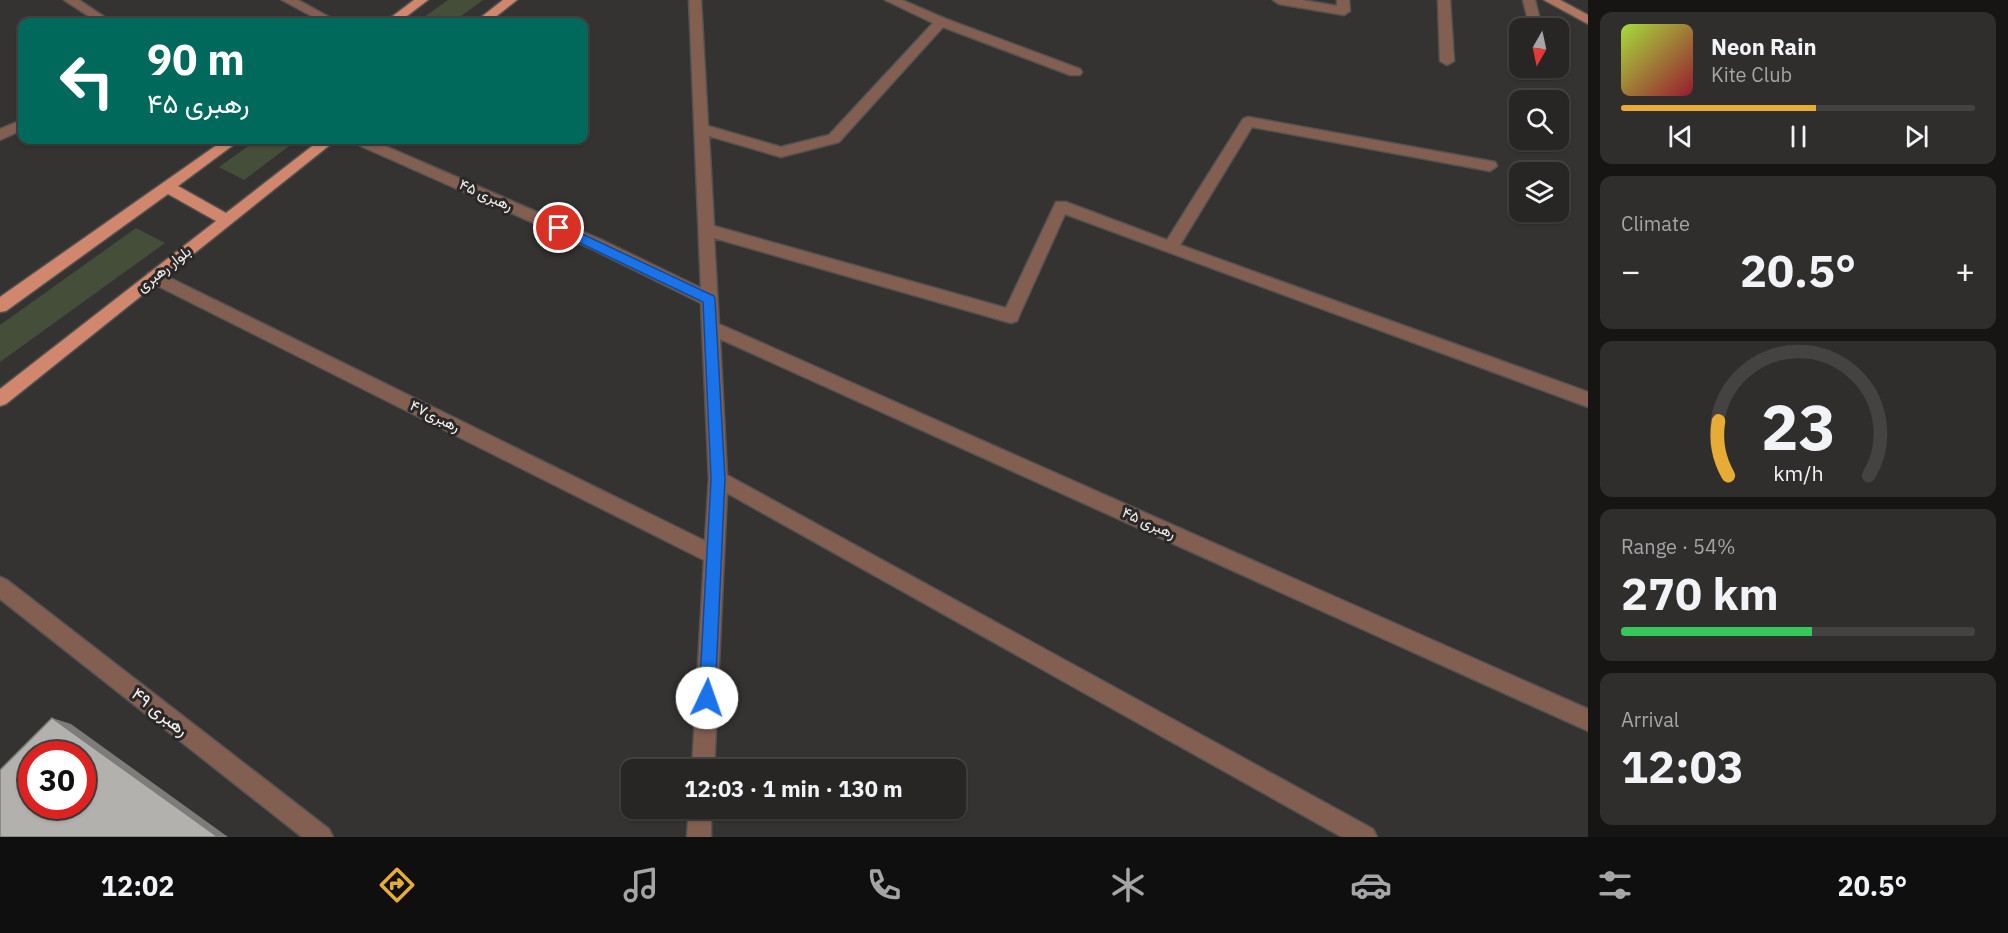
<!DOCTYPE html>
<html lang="en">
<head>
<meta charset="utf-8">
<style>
	:root { --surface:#282625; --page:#302e2d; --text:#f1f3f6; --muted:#a5a5a7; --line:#444342; --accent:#e6ac36 }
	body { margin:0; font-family:"IBM Plex Sans",Vazirmatn,sans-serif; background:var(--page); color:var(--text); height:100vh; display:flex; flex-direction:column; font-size:22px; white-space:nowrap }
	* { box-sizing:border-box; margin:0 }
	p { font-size:20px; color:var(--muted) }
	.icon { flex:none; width:33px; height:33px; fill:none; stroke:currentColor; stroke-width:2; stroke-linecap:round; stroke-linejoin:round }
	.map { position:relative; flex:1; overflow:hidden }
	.details { display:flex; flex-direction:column; gap:12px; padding:12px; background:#161514; width:420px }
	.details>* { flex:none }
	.hud { position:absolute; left:18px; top:18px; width:570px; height:126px; border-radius:12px; box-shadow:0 2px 4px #0004,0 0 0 2px var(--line); background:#00695c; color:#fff; overflow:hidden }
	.needle { width:39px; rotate:189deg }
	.controls { position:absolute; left:1509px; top:18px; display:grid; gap:12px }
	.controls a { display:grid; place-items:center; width:60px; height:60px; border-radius:12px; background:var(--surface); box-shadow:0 2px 4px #0004,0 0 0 2px var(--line); font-size:30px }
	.speed { position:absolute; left:18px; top:741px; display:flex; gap:12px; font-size:30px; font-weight:700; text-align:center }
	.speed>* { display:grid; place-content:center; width:78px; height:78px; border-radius:50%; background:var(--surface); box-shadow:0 2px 4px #0004,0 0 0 2px var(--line); line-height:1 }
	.speed .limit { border:9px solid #d22; background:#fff; color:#111 }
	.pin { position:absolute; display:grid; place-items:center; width:51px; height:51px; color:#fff; margin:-26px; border:3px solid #fff; border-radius:50%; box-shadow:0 2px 6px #0007 }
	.me { position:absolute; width:66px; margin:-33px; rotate:3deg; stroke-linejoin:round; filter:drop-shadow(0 0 4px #0008) }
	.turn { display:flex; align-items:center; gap:21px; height:126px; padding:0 30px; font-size:27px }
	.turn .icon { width:78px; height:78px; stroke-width:2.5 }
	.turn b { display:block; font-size:42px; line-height:51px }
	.big { font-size:45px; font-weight:700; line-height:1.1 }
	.details .widget { flex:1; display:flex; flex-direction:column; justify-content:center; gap:9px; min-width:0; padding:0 21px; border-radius:12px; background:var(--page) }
	.details .dial { align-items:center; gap:0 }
	.dial svg { height:156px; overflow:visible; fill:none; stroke:var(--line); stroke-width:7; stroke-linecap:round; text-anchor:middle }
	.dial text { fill:var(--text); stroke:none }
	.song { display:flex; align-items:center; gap:18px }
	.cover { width:72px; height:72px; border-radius:9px; background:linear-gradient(135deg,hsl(80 70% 55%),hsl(350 70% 35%)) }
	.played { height:6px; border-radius:3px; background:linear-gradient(90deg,var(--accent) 55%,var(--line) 55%) }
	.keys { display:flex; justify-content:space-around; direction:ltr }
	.heat { display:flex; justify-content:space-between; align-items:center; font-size:33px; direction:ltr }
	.charge { height:9px; border-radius:4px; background:linear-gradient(90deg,#34c759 54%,var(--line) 0) }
	.trip { position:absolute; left:621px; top:759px; width:345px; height:60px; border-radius:12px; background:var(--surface); box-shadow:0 2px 4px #0004,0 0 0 2px var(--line); font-weight:700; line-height:60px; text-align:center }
	.menu { display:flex; height:96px; justify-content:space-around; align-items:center; background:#100f0f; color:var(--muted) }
	.menu .icon { width:42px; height:42px }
	.menu .selected { color:var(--accent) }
	.menu b { font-size:27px; color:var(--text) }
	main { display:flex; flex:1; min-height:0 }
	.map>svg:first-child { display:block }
	.green { fill:#454e38 }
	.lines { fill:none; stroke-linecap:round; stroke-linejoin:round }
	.street-casing { stroke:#545250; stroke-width:3 }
	.secondary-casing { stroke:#545250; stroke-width:3 }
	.primary-casing { stroke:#545250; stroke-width:3 }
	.street { fill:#835f52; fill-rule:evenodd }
	.secondary { fill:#af7662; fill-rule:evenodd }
	.primary { fill:#d0876e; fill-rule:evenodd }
	.shaded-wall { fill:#7d7c7a }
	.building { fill:#b3b1ae; stroke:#7d7c7a; stroke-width:1.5; fill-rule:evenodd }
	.route { fill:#1a73e8; stroke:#114b97; stroke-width:1.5 }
	.labels { text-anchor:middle; stroke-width:6; stroke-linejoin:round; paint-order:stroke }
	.street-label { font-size:15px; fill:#f4f2f1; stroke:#2b2927 }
	.near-street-label { font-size:18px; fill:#f4f2f1; stroke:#2b2927 }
</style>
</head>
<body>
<main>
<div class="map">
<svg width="1588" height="837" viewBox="0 0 1588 837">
	<rect width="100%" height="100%" fill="#353331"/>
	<path class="green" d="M448 0H483L453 22H417Z
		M257 140H297L244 180 219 167Z
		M136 228 165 243 0 362V325Z"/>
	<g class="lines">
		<g class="street-casing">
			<path id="street" d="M64 0H79L112 22H98Z
				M282 0H298L338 22H323Z
				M689 0H701L708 126 781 147 829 135 933 23 885 0H902L946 19 1080 69 1082 72 1080 75H1070L943 27 839 142 781 157 709 136 714 226 1006 308 1056 202H1066L1167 240 1243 119 1248 117 1495 162 1497 166 1490 171 1252 127 1180 245 1588 392V407L1065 214 1019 316 1017 321 1011 323 714 238 719 324 1588 709V731L720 339 727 475 1373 829 1377 837H1342L727 493 714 770H692L704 560 148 281 146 277 148 273 154 271 160 273 705 541 709 479 701 303 592 249 354 143 352 140H371L604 241 701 288Z
				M1273 0H1302L1337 6V0H1349L1350 11 1344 15 1279 4Z
				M1438 0H1450L1454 61 1447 65 1440 61Z
				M1523 0H1535L1542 28H1530Z
				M22 120V130L0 140V129Z
				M0 577 7 580 329 829 333 837H302L0 599Z
				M689 808H711V837H687Z"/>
		</g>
		<g class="secondary-casing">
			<path id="secondary" d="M1544 0H1560L1588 15V24Z"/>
		</g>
		<g class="primary-casing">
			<path id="primary" d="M414 0H428L399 22H385Z
				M503 0H517L489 22H475Z
				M224 140H240L178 186 226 213 320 140H336L6 404 0 406V389L216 221 168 194 6 311 0 312V297Z"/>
		</g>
		<use href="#street" class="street"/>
		<use href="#secondary" class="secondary"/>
		<use href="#primary" class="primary"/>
	</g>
	<path class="shaded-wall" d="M52 718 71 724 228 837H218Z"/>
	<path class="building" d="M52 718 218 837H0V770ZM32 754H82V806H32Z"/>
	<path class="route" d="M559 223 714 296 715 299 725 479 715 698 713 704 707 707 701 704 699 698 711 479 703 302 555 231 553 228Z"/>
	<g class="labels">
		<g class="street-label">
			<text transform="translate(486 195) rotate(24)" y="5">رهبری ۴۵</text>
			<text transform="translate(164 269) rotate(-38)" y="5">بلوار رهبری</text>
			<text transform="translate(435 416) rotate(26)" y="5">۴۷رهبری</text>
			<text transform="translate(1149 523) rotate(24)" y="5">رهبری ۴۵</text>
		</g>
		<g class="near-street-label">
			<text transform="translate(160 712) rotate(38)" y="6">رهبری ۴۹</text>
		</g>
	</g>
</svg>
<div class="controls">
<a><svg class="needle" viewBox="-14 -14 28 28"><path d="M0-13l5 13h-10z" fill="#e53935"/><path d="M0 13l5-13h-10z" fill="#a5a5a7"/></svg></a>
<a><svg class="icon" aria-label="search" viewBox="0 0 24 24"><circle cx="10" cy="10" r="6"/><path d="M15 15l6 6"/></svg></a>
<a><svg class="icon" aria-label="layers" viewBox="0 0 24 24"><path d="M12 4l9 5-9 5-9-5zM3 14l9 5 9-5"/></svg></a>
</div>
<div class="speed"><div class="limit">30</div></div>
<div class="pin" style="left:559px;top:228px;background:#d93025"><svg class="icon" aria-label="arrive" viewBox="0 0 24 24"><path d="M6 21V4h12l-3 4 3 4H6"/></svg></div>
<svg class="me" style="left:707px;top:698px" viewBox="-20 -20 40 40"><circle r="19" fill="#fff"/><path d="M0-13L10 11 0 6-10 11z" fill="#1a73e8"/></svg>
<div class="trip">12:03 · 1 min · 130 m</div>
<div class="hud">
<div class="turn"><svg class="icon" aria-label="left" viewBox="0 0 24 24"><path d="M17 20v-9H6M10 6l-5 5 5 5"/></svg><div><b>90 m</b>رهبری ۴۵</div></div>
</div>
</div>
<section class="details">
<div class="widget">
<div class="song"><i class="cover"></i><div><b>Neon Rain</b><p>Kite Club</p></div></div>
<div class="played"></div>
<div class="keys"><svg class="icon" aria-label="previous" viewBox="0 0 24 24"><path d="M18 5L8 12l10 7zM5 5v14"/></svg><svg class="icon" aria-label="pause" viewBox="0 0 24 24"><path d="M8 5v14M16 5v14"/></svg><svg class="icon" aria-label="next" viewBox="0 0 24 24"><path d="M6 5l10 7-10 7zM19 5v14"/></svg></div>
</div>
<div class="widget"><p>Climate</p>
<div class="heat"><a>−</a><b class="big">20.5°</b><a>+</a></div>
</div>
<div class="widget dial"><svg viewBox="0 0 100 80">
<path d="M14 69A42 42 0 1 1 86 69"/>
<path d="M14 69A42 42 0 0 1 9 41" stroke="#e6ac36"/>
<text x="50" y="56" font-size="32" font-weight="700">23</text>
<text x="50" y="72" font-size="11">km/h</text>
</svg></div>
<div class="widget"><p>Range · 54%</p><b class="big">270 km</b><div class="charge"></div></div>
<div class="widget"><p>Arrival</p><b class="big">12:03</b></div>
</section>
</main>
<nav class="menu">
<b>12:02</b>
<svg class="icon selected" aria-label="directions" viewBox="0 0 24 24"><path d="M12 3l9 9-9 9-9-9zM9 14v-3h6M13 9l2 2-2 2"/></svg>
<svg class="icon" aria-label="music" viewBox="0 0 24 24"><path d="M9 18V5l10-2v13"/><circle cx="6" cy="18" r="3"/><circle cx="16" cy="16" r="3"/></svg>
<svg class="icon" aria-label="phone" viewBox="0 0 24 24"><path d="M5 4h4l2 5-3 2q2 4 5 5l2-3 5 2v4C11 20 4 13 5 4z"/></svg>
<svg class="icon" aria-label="climate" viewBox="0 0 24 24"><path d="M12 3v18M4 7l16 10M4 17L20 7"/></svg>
<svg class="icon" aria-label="car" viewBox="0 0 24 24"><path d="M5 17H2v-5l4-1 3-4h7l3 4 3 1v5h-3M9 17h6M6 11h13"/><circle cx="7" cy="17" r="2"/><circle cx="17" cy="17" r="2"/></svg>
<svg class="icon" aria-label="filters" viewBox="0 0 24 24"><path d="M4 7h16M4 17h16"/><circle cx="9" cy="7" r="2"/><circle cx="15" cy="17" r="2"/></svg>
<b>20.5°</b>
</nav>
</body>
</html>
